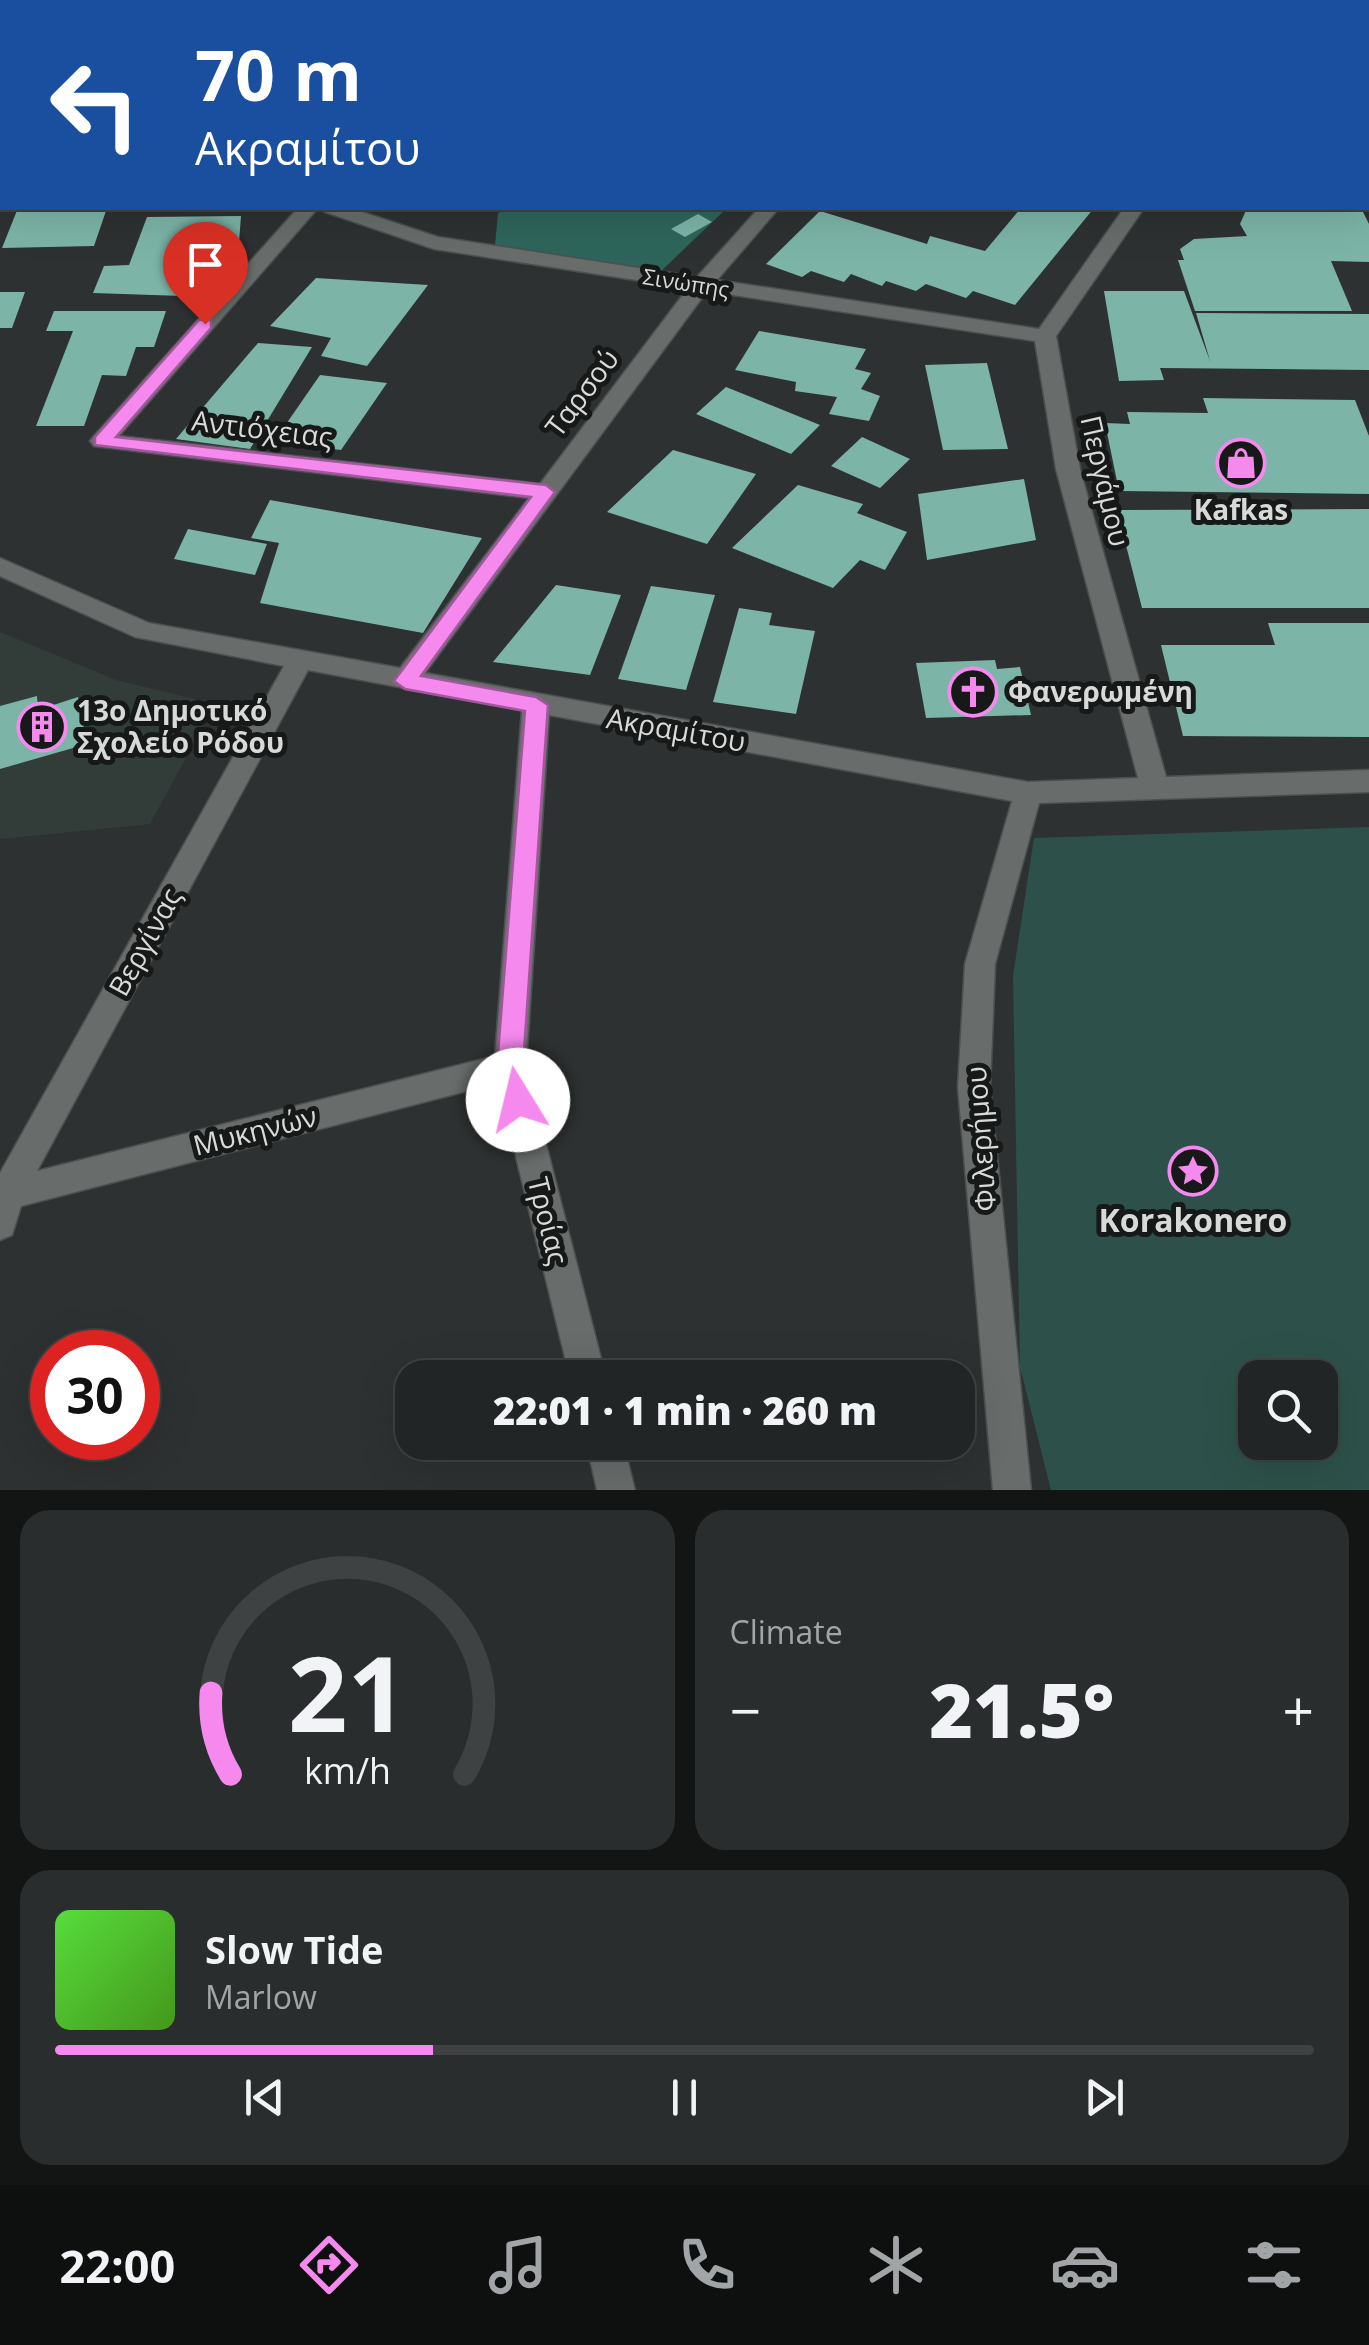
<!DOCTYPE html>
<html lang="en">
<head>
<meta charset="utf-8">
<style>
	:root { --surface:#222525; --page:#2a2d2d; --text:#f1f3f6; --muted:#a2a5a7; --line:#3f4242; --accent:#f589ee }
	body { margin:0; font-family:"Open Sans",sans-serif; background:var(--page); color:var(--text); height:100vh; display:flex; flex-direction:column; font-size:38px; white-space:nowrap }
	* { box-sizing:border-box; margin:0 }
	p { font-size:32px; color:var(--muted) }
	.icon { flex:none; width:55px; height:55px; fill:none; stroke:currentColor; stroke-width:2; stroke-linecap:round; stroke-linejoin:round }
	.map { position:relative; height:1490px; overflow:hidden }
	.panel { display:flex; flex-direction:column; gap:20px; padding:20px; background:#131414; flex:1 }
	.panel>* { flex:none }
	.top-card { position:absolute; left:0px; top:0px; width:1370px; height:210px; box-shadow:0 10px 40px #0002,0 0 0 2px var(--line); background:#1a4fa0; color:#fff; overflow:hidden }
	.tools { position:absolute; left:1238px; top:1360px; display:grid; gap:20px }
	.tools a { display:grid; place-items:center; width:100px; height:100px; border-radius:20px; background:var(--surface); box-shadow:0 10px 40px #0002,0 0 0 2px var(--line); font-size:50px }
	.speed { position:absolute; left:30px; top:1330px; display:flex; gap:20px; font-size:50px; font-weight:700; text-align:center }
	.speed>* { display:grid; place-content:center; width:130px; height:130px; border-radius:50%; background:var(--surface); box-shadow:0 10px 40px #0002,0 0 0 2px var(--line); line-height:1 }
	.speed .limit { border:15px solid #d22; background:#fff; color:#111 }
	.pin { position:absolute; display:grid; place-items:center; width:85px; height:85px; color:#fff; margin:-102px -42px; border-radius:50% 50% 50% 0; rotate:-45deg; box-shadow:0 0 10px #0007 }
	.pin .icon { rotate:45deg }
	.me { position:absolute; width:110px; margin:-55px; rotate:351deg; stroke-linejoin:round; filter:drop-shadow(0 0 8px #0008) }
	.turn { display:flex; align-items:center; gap:35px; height:210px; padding:0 30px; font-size:45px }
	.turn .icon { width:130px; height:130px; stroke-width:2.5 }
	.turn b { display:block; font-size:70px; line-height:85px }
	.big { font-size:75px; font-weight:800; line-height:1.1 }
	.panel .tile { flex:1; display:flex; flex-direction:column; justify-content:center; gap:15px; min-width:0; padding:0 35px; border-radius:30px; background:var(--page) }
	.panel .dial { align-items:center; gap:0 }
	.dial svg { height:260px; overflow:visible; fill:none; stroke:var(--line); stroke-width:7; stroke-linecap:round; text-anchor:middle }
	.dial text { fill:var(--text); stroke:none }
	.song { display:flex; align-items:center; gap:30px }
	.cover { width:120px; height:120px; border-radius:15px; background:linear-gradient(135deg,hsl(110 70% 55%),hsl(100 70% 35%)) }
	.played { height:10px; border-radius:5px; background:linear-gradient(90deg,var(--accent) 30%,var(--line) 30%) }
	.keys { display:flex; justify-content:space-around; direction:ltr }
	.heat { display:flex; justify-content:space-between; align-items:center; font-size:55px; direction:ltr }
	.panel .tiles { flex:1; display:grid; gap:20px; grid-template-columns:1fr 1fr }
	.tile:last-child { grid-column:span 2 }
	.trip { position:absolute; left:395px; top:1360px; width:580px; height:100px; border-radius:30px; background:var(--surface); box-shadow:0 10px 40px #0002,0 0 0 2px var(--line); font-weight:800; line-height:100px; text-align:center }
	.tabs { display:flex; height:160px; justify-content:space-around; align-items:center; background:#0e0f0f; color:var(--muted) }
	.tabs .icon { width:70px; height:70px }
	.tabs .on { color:var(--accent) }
	.tabs b { font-size:45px; color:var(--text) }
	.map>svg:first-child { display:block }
	.built { fill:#323d3a }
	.green { fill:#2d514a; fill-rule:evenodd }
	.forest { fill:#2e655b }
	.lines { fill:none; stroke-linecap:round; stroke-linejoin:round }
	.stream { fill:#03211c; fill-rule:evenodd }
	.building { fill:#7cb4a8 }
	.minor-casing { stroke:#4c4f4f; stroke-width:3 }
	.tertiary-casing { stroke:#4c4f4f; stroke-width:31 }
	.secondary-casing { stroke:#4c4f4f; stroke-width:3 }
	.minor { fill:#686c6b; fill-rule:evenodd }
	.tertiary { stroke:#686c6b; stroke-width:28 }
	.secondary { fill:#686c6b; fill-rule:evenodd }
	.route { fill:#f589ee; stroke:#9f599b; stroke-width:2.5 }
	.labels { text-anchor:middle; stroke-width:10; stroke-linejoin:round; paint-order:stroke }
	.far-street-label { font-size:22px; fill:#d8dada; stroke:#171918 }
	.street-label { font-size:28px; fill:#d8dada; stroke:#171918 }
	.poi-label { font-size:28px; font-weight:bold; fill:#d8dada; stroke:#171918; text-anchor:start }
	.near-poi-label { font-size:32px; font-weight:bold; fill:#d8dada; stroke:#171918 }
</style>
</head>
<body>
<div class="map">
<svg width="1369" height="1490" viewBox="0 0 1369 1490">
	<rect width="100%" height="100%" fill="#2e3131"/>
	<path class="built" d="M0 632 116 680 215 704 150 824 0 839Z"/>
	<path class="green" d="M1369 827V1490H1051L1020 1367 1013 976 1034 838ZM1255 1378H1320V1442H1255Z"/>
	<path class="forest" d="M514 208H727L659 273 495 245 498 213Z"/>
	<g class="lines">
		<path class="stream" d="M723 0H743L745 2H727Z
			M1368 86H1369V92H1368Z"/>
	</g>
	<path class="building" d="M18 208H107L94 246 2 248Z
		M1021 208H1094L1015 305 973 291 966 298 926 284 916 291 886 281 882 286 851 274 844 282 811 271 802 277 766 264 820 211 927 244 930 236 985 251Z
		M1247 208H1361L1369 224V262L1331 261 1352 311H1195L1178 260H1184L1180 249 1194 239 1247 236 1240 224Z
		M698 214 712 222 685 237 671 229Z
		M241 216 238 255 223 256 212 297 93 293 104 266 129 265 147 217Z
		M316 278 428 285 367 366 321 356 331 338 270 326Z
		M1104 291H1184L1210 361 1196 313 1369 314V370L1160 368 1164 380 1119 381Z
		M0 292H25L12 328H0Z
		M54 311H166L154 347H136L126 376 102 375 84 426H36L73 331H46Z
		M759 331 866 349 855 369 871 373 861 389 880 396 869 421 829 414 837 397 795 391 796 382 735 370Z
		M258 343 312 347 250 449 176 439Z
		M987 363 1008 449 943 450 925 365Z
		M320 375 387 383 341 450 273 443Z
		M726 387 820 425 791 454 696 414Z
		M1203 398 1355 400 1369 436V494L1119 491 1105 423 1130 424 1127 412 1208 413Z
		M862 437 910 459 880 488 831 466Z
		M673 450 756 474 707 544 607 512Z
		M1024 479 1036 540 927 560 918 494Z
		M798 485 863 504 857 513 907 532 885 570 860 560 833 588 732 548Z
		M270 500 482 538 423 633 260 603 279 543 251 538Z
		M1369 509V608H1142L1117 510Z
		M188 529 267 544 255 575 174 559Z
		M556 585 621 595 590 675 493 662Z
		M651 586 715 595 686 690 618 679Z
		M739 608 772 613 769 625 815 631 796 714 713 702Z
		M1268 623H1369V737L1183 736 1161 645H1275Z
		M995 660 997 669 1020 667 1031 715 926 718 916 663Z
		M37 696 38 710 78 697 87 744 0 769V706Z"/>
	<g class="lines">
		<g class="minor-casing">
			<path id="minor" d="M616 0H642L644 2H618Z
				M0 141H2V153H0Z
				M1368 165H1369V178L1368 177Z
				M298 208H318L119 436 540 484 688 288 434 249 325 212 322 208H350L438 237 697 277 759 208H779L717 280 1039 329 1124 208H1144L1056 336 1080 469 1166 777 1369 770V792L1039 803 995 964 990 1087 1031 1490H993L958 1087 965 964 1012 801 549 715 526 1066 606 1378H570L498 1083 21 1206 12 1235 0 1240V1173L284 666 135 637 0 576V558L149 623 400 668 529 498 94 446 90 441 94 436ZM707 291 1035 341 1056 469 1138 778 1028 782 425 673ZM308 670 522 710 495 1056 37 1171Z
				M586 1442H623L635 1490H597Z"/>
		</g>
		<g class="tertiary-casing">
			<path id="tertiary" d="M1352 2 1354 0"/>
		</g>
		<g class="secondary-casing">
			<path id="secondary" d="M1142 0H1169L1171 2H1144Z
				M1368 24H1369V35H1368Z
				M1368 142H1369V157L1368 156Z"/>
		</g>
		<use href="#minor" class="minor"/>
		<use href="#tertiary" class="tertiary"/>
		<use href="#secondary" class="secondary"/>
	</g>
	<path class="route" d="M205 319 211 320V328L116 437 546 485 555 492 421 676 536 697 548 705 523 1066 532 1100 528 1109 518 1112 509 1109 497 1066 525 711 405 689 394 681 531 497 95 445V437L199 320Z"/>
	<defs>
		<g id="shop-ring" transform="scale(2.5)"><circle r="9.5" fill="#171918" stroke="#f589ee" stroke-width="1.5"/><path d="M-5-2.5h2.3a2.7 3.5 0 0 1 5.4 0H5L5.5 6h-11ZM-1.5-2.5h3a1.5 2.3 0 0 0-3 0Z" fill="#f589ee"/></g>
		<g id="church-ring" transform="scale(2.5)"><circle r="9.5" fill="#171918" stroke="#f589ee" stroke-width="1.5"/><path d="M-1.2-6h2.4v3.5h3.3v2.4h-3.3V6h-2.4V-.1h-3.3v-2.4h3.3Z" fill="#f589ee"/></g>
		<g id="building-ring" transform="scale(2.5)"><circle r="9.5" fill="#171918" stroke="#f589ee" stroke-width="1.5"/><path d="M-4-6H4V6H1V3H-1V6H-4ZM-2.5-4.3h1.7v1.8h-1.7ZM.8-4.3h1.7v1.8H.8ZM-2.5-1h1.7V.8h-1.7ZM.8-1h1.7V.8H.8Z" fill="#f589ee"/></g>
		<g id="sight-ring" transform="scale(2.5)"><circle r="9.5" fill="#171918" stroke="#f589ee" stroke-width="1.5"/><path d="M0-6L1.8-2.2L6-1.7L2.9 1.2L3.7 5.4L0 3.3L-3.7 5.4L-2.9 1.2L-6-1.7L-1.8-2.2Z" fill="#f589ee"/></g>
	</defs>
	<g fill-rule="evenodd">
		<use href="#shop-ring" x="1241" y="463"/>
		<use href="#church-ring" x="973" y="692"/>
		<use href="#building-ring" x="42" y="727"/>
		<use href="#sight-ring" x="1193" y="1171"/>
	</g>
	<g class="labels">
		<g class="far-street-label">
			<text transform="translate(686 283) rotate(9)" y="8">Σινώπης</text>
		</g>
		<g class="street-label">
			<text transform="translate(582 393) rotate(-53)" y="10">Ταρσού</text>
			<text transform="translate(262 429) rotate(7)" y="10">Αντιόχειας</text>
			<text transform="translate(1105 481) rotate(77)" y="10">Περγάμου</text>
			<text transform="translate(676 730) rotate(10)" y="10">Ακραμίτου</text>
			<text transform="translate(145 942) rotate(-61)" y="10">Βεργίνας</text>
			<text transform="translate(255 1131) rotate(-14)" y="10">Μυκηνών</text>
			<text transform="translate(981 1139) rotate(-94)" y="10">Φιλερήμου</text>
			<text transform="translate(548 1221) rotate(76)" y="10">Τροίας</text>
		</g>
		<g class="poi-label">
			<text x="1241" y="520" text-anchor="middle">Kafkas</text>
			<text x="1008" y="702">Φανερωμένη</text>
			<text x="77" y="721">13ο Δημοτικό<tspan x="77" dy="32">Σχολείο Ρόδου</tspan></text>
		</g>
		<g class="near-poi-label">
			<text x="1193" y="1232">Korakonero</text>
		</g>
	</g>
</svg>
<div class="tools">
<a><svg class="icon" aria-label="search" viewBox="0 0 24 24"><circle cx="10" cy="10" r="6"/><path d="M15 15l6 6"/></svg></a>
</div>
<div class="speed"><div class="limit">30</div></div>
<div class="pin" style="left:205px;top:324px;background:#d93025"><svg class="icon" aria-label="arrive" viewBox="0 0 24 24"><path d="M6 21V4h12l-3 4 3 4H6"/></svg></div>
<svg class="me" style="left:518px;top:1100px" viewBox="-20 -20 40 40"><circle r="19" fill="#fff"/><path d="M0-13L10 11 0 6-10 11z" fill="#f589ee"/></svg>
<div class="trip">22:01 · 1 min · 260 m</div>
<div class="top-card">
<div class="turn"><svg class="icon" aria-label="left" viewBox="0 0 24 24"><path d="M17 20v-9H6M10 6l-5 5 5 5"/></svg><div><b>70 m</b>Ακραμίτου</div></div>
</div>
</div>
<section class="panel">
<div class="tiles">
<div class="tile dial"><svg viewBox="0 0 100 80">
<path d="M14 69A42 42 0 1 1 86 69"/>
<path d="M14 69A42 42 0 0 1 8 44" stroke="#f589ee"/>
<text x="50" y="56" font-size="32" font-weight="700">21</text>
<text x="50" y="72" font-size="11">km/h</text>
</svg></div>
<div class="tile"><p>Climate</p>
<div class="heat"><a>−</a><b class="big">21.5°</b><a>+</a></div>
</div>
<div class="tile">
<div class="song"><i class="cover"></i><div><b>Slow Tide</b><p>Marlow</p></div></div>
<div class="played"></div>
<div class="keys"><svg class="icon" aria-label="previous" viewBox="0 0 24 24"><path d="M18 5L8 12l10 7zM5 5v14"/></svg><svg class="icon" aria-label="pause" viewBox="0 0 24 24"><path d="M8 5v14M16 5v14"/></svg><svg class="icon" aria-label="next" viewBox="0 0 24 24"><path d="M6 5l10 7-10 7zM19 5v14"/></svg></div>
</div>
</div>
</section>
<nav class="tabs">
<b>22:00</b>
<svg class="icon on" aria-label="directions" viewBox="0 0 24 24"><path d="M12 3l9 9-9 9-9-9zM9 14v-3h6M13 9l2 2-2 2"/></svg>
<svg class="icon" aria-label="music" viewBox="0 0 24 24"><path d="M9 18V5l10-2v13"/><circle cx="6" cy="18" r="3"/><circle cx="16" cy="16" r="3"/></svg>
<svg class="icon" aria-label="phone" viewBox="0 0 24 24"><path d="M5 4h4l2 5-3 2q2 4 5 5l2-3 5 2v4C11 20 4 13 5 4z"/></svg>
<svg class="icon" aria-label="climate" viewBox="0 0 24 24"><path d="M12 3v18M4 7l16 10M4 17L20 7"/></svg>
<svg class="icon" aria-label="car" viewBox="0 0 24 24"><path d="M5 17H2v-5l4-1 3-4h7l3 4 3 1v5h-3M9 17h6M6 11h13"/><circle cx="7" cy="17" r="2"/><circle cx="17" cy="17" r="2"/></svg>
<svg class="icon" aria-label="filters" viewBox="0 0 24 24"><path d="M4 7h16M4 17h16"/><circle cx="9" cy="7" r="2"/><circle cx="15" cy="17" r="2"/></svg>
</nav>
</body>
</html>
